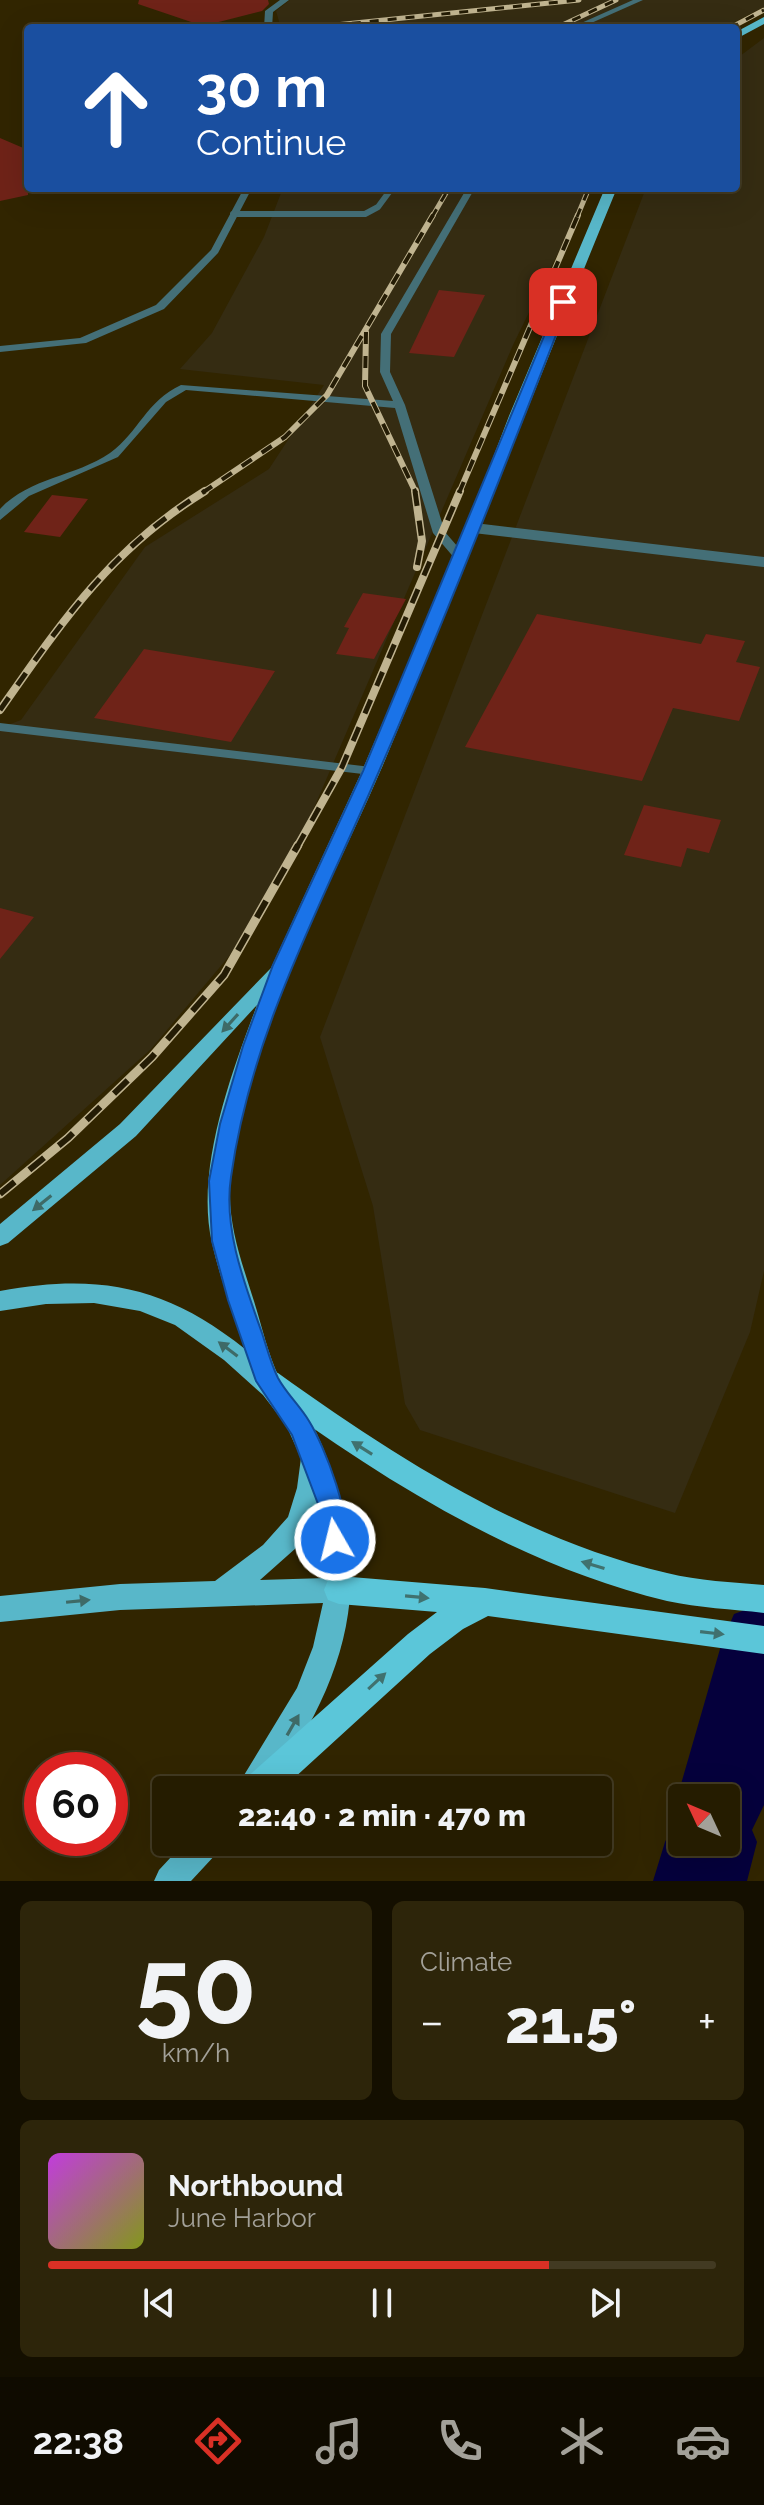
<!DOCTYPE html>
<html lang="en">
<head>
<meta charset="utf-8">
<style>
	:root { --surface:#251c00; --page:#2d250a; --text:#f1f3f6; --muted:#a3a199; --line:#423a22; --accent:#d93025 }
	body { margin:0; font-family:Raleway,sans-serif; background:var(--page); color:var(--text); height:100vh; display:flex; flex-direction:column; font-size:30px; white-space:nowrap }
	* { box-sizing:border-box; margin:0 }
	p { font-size:26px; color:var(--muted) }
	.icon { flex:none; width:44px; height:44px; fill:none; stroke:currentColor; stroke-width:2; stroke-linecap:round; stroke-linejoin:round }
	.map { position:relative; height:1881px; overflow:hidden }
	.side { display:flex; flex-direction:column; gap:20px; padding:20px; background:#140f00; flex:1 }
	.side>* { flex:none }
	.guide { position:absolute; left:24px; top:24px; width:716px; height:168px; border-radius:8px; box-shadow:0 8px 32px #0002,0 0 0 2px var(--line); background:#1a4fa0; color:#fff; overflow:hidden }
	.needle { width:52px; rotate:314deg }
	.tools { position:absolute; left:668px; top:1784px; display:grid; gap:16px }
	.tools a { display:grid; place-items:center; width:72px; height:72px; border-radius:8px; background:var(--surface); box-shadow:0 8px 32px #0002,0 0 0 2px var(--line); font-size:40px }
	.speed { position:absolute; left:24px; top:1752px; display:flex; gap:16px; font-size:40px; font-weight:700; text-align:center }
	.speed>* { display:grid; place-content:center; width:104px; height:104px; border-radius:50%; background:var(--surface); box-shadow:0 8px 32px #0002,0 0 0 2px var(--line); line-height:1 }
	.speed .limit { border:12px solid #d22; background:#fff; color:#111 }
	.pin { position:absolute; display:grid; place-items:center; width:68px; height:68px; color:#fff; margin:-34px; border-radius:16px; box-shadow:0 4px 12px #0006 }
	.me { position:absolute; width:88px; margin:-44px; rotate:352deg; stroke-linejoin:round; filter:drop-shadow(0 0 6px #0008) }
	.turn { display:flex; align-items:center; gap:28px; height:168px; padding:0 40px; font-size:36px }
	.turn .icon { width:104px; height:104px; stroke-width:2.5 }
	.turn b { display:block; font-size:56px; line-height:68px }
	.big { font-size:60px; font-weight:800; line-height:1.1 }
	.side .tile { flex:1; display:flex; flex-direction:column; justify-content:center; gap:12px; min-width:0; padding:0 28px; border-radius:12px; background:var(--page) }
	.side .dial { align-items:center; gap:0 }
	.dial b { font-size:104px; line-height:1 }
	.song { display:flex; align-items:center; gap:24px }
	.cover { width:96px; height:96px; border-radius:12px; background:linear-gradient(135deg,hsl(290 70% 55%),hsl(70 70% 35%)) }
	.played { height:8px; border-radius:4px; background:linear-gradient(90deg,var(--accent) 75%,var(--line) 75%) }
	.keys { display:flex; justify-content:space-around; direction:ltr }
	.heat { display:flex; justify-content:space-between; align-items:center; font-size:44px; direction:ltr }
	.side .tiles { flex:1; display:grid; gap:20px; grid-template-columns:1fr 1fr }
	.tile:last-child { grid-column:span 2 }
	.trip { position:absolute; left:152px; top:1776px; width:460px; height:80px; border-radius:8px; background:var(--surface); box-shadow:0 8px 32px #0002,0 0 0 2px var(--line); font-weight:800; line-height:80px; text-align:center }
	.tabs { display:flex; height:128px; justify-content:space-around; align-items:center; background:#0f0b00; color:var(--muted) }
	.tabs .icon { width:56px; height:56px }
	.tabs .on { color:var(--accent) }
	.tabs b { font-size:36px; color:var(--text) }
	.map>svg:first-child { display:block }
	.built { fill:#352c12 }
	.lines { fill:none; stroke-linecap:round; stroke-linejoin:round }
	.river { fill:#05003c; fill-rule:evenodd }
	.building { fill:#6f2318 }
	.service-far1 { stroke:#446f77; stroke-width:6 }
	.service { stroke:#446f77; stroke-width:10 }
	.minor { fill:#446f77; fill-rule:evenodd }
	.primary { fill:#58b7c9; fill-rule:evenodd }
	.trunk { fill:#5bc6d9; fill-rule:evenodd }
	.rail-far3-casing { stroke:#c0b490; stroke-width:5 }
	.rail-far2-casing { stroke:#c0b490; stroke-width:6 }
	.rail-far1-casing { stroke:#c0b490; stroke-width:8 }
	.rail-casing { stroke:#c0b490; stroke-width:9 }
	.rail-far3 { stroke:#241c05; stroke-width:3; stroke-dasharray:9; stroke-linecap:butt }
	.rail-far2 { stroke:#241c05; stroke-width:4; stroke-dasharray:12; stroke-linecap:butt }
	.rail-far1 { stroke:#241c05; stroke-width:5; stroke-dasharray:15; stroke-linecap:butt }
	.rail { stroke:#241c05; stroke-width:6; stroke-dasharray:19; stroke-linecap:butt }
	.oneway { fill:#3e6a67 }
	.oneway2 { fill:#40716f }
	.route { fill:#1a73e8; stroke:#114b97; stroke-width:2 }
</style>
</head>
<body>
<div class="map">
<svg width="764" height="1881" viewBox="0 0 764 1881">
	<rect width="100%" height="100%" fill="#312500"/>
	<path class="built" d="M290 0H764V7L723 28H281L276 11Z
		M764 38V1271L750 1332 675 1513 420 1430 405 1404 373 1206 320 1037 646 188H736V59Z
		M283 188H590L513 345 301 838 230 955 151 1049 0 1185V728L21 720 145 547 269 469 324 385 180 369 212 333 264 237Z"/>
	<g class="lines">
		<path class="river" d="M764 1603V1805L752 1830 757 1842 747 1881H653L665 1842 681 1808 677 1798 722 1642 734 1614ZM682 1798H726V1842H682Z"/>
	</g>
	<path class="building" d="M139 0H268L269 4 262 11 203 26 138 4Z
		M0 138 28 150V195L0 201Z
		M439 290 485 295 454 357 409 353Z
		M52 495 88 499 60 537 24 532Z
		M363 593 406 599 374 659 336 654 349 628 344 627Z
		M537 614 701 644 706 634 745 641 736 662 760 667 739 721 673 708 642 781 465 747Z
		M144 649 275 671 231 742 94 718Z
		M644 805 721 820 709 853 687 848 681 867 624 855Z
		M0 908 34 917 0 959Z"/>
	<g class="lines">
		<path class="service-far1" d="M233 214H365L378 207 392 188"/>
		<path class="service" d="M474 528 764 562"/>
		<path class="minor" d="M280 0H289L273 12 272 28H264L265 11Z
			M633 0H643L580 28H570Z
			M244 188H252L218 253 164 309 86 343 0 352V346L80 338 156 305 211 250Z
			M467 188H475L391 334 390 372 405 405 445 532 464 554V560H456L433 533 395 408 186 390 166 402 118 457 29 496 0 520V509C30 477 75 477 110 453 139 432 146 401 181 385L393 401 380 372 381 334Z
			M0 723 371 767 378 771 371 775 0 731Z"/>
		<path class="primary" d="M764 17V24L736 39V32Z
			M605 188H617C538 380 463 574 383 765 326 898 248 1030 231 1177 226 1218 240 1257 252 1295 261 1322 267 1352 279 1377 289 1397 308 1413 317 1434 379 1570 352 1672 268 1790H235L297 1688 313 1647 323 1603 120 1610 0 1622V1596L120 1584 215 1581 263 1545 288 1517 297 1488 301 1458 286 1425 263 1395 224 1360 175 1325 140 1311 94 1303 46 1304 0 1311V1291C99 1273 166 1286 245 1349 234 1314 220 1279 212 1243 195 1170 231 1074 257 1005L136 1136 8 1243 0 1246V1224L120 1124 271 968 362 771 466 528 509 416ZM317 1511 326 1578 260 1580 296 1548Z
			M185 1842H221L217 1853 191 1881H154L159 1870Z"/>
		<path class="trunk" d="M268 1370 278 1373C397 1458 522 1539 667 1573 699 1581 732 1582 764 1585V1613C732 1609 699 1608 667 1601 515 1564 383 1480 258 1389L254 1381 258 1373Z
			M339 1576 485 1588 764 1626V1654L488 1616 463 1629 430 1654 281 1790H241L245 1779 408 1634 437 1612 339 1604 328 1600 324 1590 328 1580Z"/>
		<g class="rail-far3-casing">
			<path id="rail-far3" d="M316 27 579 0
				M556 28 616 0
				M730 28 764 10
				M432 217 449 188
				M577 217 589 188"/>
		</g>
		<g class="rail-far2-casing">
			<path id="rail-far2" d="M366 332 365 386 416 493
				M202 493 285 437 327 395 433 215
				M459 493 578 215"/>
		</g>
		<g class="rail-far1-casing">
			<path id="rail-far1" d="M415 491 422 541 417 567
				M0 710C63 620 110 550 205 491
				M297 847 342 767 460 491"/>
		</g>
		<g class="rail-casing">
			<path id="rail" d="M0 1194 68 1138 152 1057 224 975 298 845"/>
		</g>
		<use href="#rail-far3" class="rail-far3"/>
		<use href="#rail-far2" class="rail-far2"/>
		<use href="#rail-far1" class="rail-far1"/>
		<use href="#rail" class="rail"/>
	</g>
	<defs><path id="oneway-solid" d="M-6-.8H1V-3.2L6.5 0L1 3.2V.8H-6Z" transform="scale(2)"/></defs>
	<g class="oneway">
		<use href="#oneway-solid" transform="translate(230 1023) rotate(132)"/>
		<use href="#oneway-solid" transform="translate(42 1203) rotate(141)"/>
		<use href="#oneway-solid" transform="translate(228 1349) rotate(-143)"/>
		<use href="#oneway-solid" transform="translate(78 1601) rotate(-6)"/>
		<use href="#oneway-solid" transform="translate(293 1725) rotate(-60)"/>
	</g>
	<g class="oneway2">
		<use href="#oneway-solid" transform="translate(362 1448) rotate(-148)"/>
		<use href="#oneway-solid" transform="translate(593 1565) rotate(-163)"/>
		<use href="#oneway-solid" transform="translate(417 1597) rotate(5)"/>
		<use href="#oneway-solid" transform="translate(712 1633) rotate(7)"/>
		<use href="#oneway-solid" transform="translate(377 1681) rotate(-43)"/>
	</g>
	<path class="route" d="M559 300 569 302C508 458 447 615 380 769 323 902 251 1031 231 1177 223 1229 245 1285 262 1333 267 1348 271 1364 278 1378 286 1393 300 1406 309 1421 324 1445 355 1523 343 1548L335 1551 326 1548 318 1504 292 1435 256 1381 228 1300 212 1241 209 1181 220 1124 243 1046 273 965 363 771Z"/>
</svg>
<div class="tools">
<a><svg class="needle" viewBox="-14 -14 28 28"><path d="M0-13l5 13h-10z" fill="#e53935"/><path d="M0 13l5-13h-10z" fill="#a3a199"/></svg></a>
</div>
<div class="speed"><div class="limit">60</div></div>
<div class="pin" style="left:563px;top:302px;background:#d93025"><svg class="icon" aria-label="arrive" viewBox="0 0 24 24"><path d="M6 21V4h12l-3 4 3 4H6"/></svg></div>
<svg class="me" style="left:335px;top:1540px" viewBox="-20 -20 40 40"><circle r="17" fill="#1a73e8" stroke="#fff" stroke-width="3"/><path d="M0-11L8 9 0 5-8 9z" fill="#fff"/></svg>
<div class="trip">22:40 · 2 min · 470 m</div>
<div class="guide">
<div class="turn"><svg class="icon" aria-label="ahead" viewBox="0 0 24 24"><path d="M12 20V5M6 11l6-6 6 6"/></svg><div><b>30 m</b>Continue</div></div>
</div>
</div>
<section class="side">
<div class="tiles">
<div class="tile dial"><b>50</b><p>km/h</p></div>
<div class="tile"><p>Climate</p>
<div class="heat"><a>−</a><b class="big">21.5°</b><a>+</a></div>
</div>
<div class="tile">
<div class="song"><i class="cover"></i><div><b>Northbound</b><p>June Harbor</p></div></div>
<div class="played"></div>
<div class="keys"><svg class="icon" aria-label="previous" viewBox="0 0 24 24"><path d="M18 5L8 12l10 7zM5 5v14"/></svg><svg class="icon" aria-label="pause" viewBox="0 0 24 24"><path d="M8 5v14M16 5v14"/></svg><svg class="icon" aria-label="next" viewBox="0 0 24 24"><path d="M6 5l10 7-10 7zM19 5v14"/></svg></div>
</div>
</div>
</section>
<nav class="tabs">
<b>22:38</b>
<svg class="icon on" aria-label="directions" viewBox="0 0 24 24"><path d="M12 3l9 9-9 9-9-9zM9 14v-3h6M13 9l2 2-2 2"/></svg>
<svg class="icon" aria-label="music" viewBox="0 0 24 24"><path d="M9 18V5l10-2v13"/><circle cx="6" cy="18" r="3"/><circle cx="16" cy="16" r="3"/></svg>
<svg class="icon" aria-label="phone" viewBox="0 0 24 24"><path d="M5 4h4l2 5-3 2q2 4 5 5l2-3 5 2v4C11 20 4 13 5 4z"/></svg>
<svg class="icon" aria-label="climate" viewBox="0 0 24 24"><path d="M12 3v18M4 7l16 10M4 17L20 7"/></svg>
<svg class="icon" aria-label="car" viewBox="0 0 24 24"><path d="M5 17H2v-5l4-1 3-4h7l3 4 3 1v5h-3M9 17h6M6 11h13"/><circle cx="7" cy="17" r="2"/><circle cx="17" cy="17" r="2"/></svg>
</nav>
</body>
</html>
